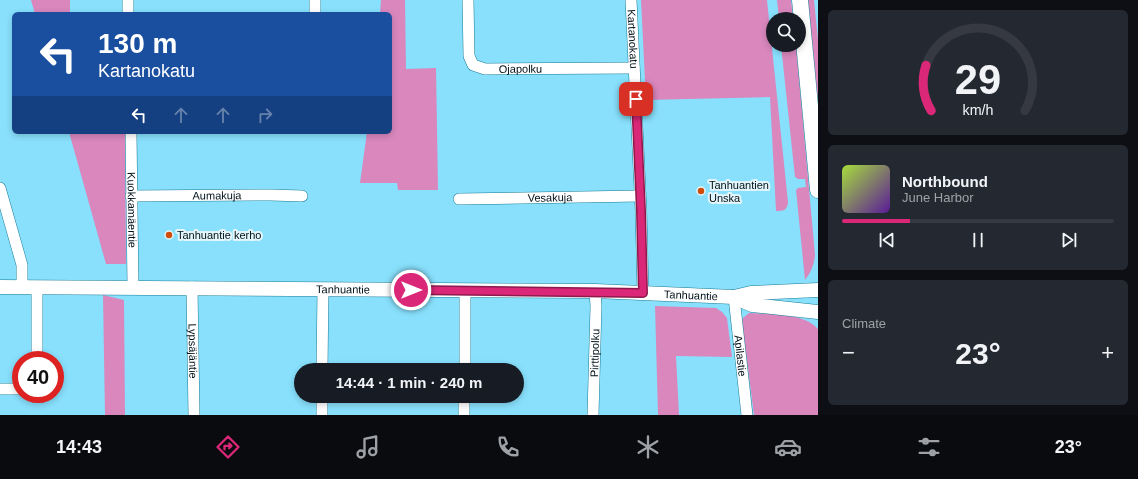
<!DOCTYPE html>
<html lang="en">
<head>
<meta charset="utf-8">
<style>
	:root { --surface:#171b24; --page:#242831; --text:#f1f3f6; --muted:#9ea1a6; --line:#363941; --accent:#db2777 }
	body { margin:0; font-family:Arial,sans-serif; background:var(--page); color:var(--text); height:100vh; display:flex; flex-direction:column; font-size:15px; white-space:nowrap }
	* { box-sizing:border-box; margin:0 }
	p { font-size:13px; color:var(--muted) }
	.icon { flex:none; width:22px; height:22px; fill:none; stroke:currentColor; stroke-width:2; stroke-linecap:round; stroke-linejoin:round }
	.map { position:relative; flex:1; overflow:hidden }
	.sheet { display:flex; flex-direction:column; gap:10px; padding:10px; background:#0d0f14; width:320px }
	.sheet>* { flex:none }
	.top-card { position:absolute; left:12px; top:12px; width:380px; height:122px; border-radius:6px; box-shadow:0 2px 6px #0003; background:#1a4fa0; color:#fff; overflow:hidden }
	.tools { position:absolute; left:766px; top:12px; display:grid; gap:8px }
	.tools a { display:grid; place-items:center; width:40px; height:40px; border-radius:50%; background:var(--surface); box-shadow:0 2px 6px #0003; font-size:20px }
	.speed { position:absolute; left:12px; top:351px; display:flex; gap:8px; font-size:20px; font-weight:700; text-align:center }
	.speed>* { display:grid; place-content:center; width:52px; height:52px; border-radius:50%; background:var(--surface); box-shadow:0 2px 6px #0003; line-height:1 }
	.speed .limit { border:6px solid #d22; background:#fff; color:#111 }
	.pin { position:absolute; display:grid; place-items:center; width:34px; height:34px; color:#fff; margin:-17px; border-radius:8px; box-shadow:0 2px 6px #0006 }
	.me { position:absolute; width:44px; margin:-22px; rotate:90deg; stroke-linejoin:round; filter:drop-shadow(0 0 3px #0008) }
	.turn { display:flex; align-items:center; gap:14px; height:84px; padding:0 20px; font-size:18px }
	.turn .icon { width:52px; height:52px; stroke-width:2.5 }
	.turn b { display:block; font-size:28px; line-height:34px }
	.lanes { display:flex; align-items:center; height:38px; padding:0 20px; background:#0003; justify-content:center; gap:20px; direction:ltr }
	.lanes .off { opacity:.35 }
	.big { font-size:30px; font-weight:600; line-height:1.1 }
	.sheet .widget { flex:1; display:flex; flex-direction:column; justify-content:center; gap:6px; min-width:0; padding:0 14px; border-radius:6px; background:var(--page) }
	.sheet .dial { align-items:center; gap:0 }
	.dial svg { height:104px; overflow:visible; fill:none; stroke:var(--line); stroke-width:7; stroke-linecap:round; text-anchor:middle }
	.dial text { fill:var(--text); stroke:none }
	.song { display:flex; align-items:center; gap:12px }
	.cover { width:48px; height:48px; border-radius:6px; background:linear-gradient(135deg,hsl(80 70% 55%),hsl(270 70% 35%)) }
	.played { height:4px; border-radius:2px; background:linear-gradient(90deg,var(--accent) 25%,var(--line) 25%) }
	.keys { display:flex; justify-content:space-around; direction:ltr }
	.heat { display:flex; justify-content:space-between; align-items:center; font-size:22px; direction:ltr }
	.trip { position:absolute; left:294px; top:363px; width:230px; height:40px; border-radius:20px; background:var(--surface); box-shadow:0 2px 6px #0003; font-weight:600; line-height:40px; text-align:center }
	.tab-bar { display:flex; height:64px; justify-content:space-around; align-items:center; background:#090b0e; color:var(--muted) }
	.tab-bar .icon { width:28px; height:28px }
	.tab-bar .active { color:var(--accent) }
	.tab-bar b { font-size:18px; color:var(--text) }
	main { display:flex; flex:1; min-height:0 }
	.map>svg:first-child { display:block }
	.green { fill:#d987bd }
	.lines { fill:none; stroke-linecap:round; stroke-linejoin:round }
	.minor-casing { stroke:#197c96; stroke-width:12 }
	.tertiary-casing { stroke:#197c96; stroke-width:15 }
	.secondary-casing { stroke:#197c96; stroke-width:17 }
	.minor { stroke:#fff; stroke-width:11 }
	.tertiary { stroke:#fff; stroke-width:14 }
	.secondary { stroke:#fff; stroke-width:16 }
	.route-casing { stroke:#8e194d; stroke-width:10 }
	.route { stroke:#db2777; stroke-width:7 }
	.poi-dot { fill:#d04b07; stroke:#e5f6fb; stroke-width:1.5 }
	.labels { text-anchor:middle; stroke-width:4; stroke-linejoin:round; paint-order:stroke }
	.street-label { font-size:11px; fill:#001119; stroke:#e5f6fb }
	.poi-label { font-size:11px; fill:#001119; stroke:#e5f6fb; text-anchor:start }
</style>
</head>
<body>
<main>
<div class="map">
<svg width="818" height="415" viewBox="0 0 818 415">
	<rect width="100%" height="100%" fill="#88e0fc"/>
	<path class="green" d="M31 0H70V14H35Z
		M381 0H405L406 69 436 68 438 190H398L397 183H360L367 132H390V14H380Z
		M641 0H767L788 202C787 211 783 211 776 211L770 97 646 100Z
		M777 0H791L793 19H779Z
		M807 0H814L818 40V101L815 87Z
		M781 45H796L815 255C814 265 811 272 805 280L796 190 798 188 806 187 805 179H798L795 177Z
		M69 132H125L126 264H106Z
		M103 295 124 300 125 415H105Z
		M655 306 716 308 722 312 727 318 732 357 676 356 679 415H658Z
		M749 313C768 314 805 313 818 329V415H754L742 322 743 318Z"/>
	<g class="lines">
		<g class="minor-casing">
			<g id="minor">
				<path d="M128 0V14"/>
				<path d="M315 0V14"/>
				<path id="s1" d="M468 0 469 56 473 65 485 69 634 68"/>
				<path id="s2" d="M631 0 641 211 643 293"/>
				<path id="s3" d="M131 132 133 287"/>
				<path d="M0 188 22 265V287"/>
				<path id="s4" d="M131 196 271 195 302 196"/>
				<path id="s5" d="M459 199 640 196"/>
				<path id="s6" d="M192 287 194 415"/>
				<path id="s7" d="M734 297 747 415"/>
				<path d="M37 360V287"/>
				<path d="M322 370 323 289"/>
				<path d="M465 370V290"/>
				<path d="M0 389H21"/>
				<path d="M322 415V396"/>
				<path d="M464 415V396"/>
				<path id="s8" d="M593 415 596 306 595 291"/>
			</g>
		</g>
		<g class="tertiary-casing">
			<g id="tertiary">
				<path id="s9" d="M0 287 595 291 734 297 751 293 818 290"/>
				<path d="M734 297 752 305 818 312"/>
			</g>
		</g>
		<g class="secondary-casing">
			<path id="secondary" d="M800 0 818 190"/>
		</g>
		<use href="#minor" class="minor"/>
		<use href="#tertiary" class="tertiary"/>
		<use href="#secondary" class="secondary"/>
	</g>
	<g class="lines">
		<g class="route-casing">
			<path id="route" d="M411 290 643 293 641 211 636 99"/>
		</g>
		<use href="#route" class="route"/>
	</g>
	<g class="poi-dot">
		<circle cx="701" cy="191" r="4"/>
		<circle cx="169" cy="235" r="4"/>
	</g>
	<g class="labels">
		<g class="street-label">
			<text dy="4" stroke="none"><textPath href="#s2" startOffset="39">Kartanokatu</textPath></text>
			<text dy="4" stroke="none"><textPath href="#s1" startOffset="114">Ojapolku</textPath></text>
			<text dy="4" stroke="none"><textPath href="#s4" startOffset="86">Aumakuja</textPath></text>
			<text dy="4" stroke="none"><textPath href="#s5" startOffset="91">Vesakuja</textPath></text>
			<text dy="4" stroke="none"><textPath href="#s3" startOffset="78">Kuokkamäentie</textPath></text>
			<text dy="4" stroke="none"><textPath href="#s9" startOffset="343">Tanhuantie</textPath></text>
			<text dy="4" stroke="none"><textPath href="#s9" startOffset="691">Tanhuantie</textPath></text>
			<text dy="4" stroke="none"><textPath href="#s6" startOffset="64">Lypsäjäntie</textPath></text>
			<text dy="4" stroke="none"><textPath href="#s8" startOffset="62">Pirttipolku</textPath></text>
			<text dy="4" stroke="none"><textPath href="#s7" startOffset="59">Apilastie</textPath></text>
		</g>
		<g class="poi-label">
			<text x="709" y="189">Tanhuantien<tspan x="709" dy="13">Unska</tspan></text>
			<text x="177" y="239">Tanhuantie kerho</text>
		</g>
	</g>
</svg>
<div class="tools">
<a><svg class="icon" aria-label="search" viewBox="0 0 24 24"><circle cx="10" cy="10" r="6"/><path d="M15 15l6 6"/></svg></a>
</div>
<div class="speed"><div class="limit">40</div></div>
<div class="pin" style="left:636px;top:99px;background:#d93025"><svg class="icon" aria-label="arrive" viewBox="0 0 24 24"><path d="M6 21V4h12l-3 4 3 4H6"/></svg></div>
<svg class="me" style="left:411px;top:290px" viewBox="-20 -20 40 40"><circle r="17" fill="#db2777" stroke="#fff" stroke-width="3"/><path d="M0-11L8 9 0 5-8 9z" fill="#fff"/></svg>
<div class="trip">14:44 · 1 min · 240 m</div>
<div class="top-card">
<div class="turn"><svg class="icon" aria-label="left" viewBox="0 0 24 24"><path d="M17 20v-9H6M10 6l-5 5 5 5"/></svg><div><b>130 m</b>Kartanokatu</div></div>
<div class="lanes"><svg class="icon" aria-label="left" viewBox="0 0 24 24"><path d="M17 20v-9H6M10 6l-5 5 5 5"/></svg><svg class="icon off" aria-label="ahead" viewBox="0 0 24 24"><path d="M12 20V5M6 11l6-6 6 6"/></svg><svg class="icon off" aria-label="ahead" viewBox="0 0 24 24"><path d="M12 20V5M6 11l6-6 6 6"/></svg><svg class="icon off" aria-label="right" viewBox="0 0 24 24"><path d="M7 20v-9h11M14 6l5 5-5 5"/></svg></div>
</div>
</div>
<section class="sheet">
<div class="widget dial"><svg viewBox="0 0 100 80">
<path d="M14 69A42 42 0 1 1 86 69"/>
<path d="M14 69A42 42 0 0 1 10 34" stroke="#db2777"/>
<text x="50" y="56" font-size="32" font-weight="700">29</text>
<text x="50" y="72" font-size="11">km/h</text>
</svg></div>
<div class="widget">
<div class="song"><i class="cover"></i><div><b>Northbound</b><p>June Harbor</p></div></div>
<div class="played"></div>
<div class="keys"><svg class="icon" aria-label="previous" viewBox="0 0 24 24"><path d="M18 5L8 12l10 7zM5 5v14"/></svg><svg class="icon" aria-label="pause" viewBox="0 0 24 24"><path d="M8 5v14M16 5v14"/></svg><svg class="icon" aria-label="next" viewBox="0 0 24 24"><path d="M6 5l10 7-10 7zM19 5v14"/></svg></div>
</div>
<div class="widget"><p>Climate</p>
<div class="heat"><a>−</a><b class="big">23°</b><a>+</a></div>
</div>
</section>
</main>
<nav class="tab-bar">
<b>14:43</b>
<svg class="icon active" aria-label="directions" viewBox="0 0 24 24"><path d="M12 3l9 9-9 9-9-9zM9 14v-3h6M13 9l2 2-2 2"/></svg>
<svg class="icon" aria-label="music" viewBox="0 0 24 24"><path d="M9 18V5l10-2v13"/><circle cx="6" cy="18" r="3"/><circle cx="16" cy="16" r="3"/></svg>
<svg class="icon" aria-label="phone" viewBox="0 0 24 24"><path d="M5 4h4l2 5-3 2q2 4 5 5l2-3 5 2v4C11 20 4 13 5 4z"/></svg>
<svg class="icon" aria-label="climate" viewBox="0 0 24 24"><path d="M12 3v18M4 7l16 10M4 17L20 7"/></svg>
<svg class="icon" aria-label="car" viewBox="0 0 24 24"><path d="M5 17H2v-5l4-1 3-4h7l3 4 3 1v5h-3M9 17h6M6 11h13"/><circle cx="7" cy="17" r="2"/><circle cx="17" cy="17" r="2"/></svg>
<svg class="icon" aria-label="filters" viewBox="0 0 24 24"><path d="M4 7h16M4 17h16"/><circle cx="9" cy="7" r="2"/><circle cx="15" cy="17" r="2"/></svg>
<b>23°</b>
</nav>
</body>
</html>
